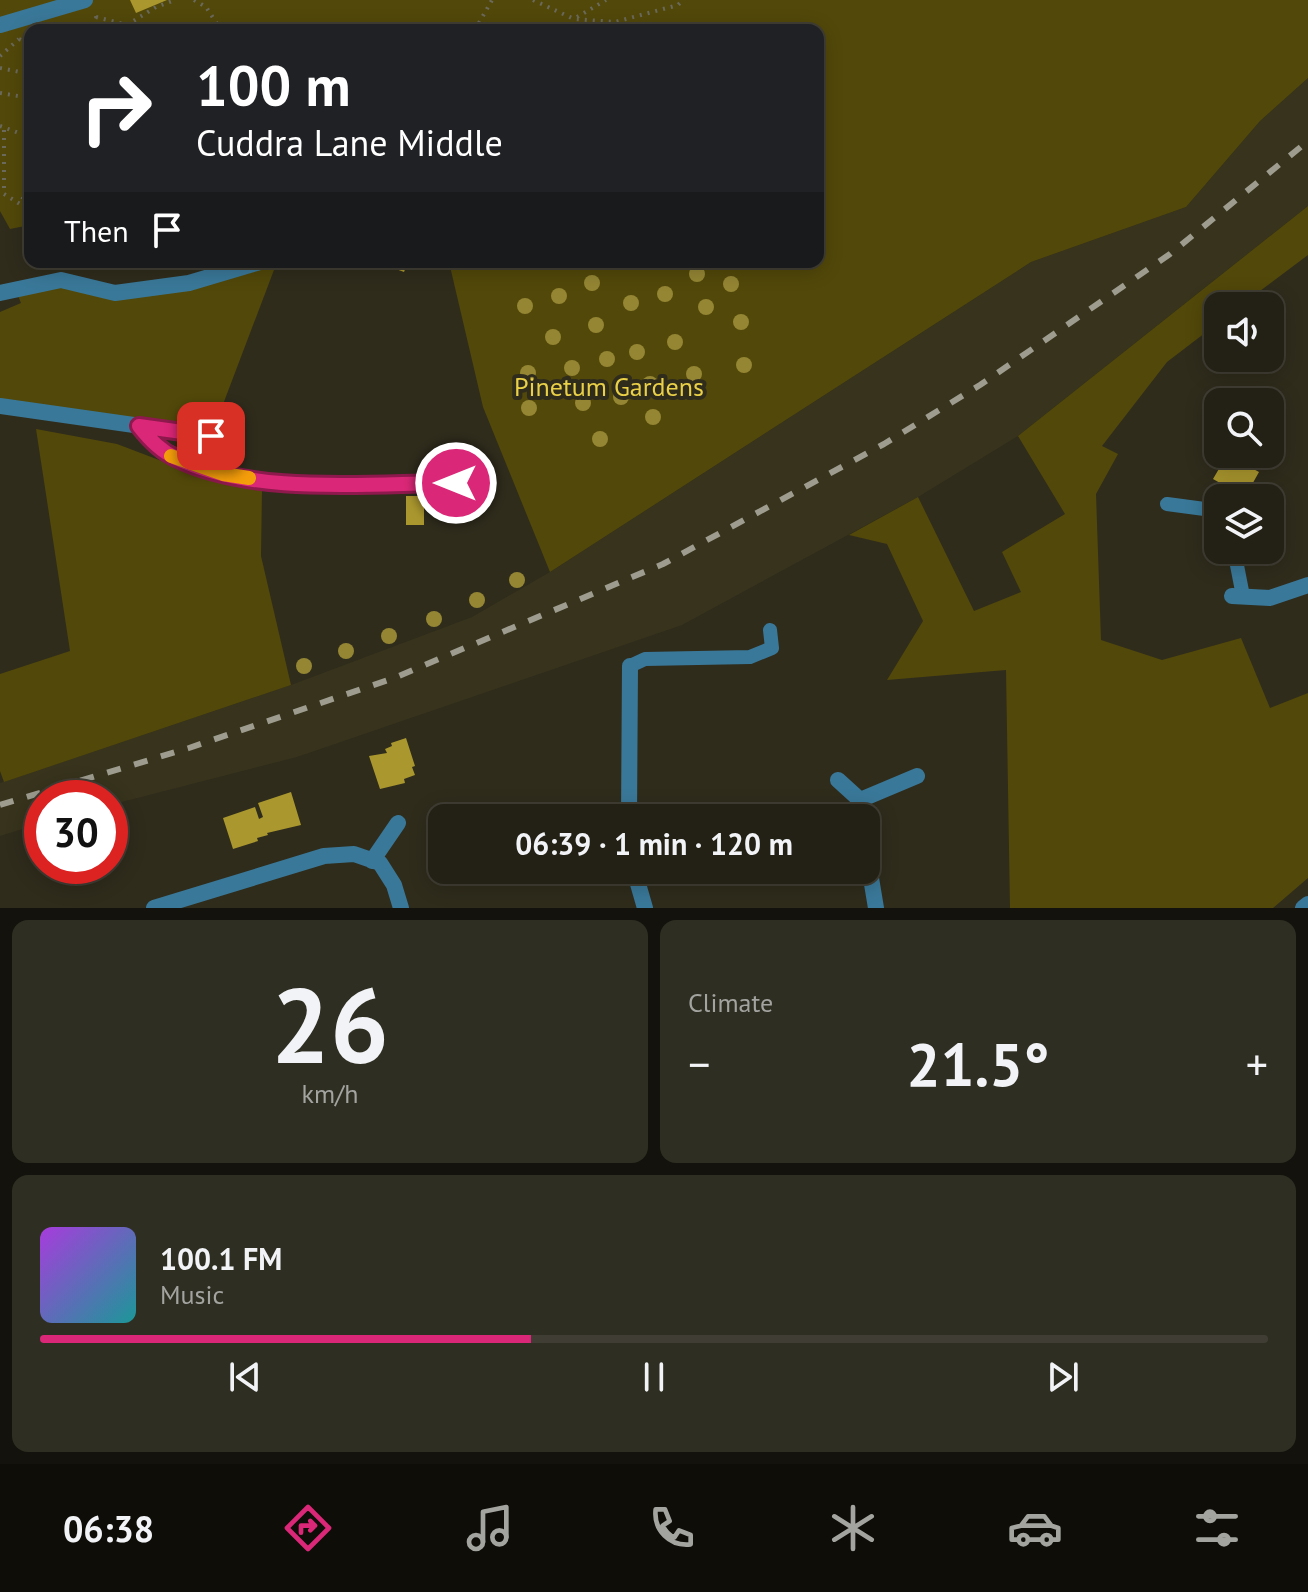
<!DOCTYPE html>
<html lang="en">
<head>
<meta charset="utf-8">
<style>
	:root { --surface:#232115; --page:#2f2e22; --text:#f1f3f6; --muted:#a3a3a0; --line:#403e34; --accent:#db2777 }
	body { margin:0; font-family:"PT Sans",sans-serif; background:var(--page); color:var(--text); height:100vh; display:flex; flex-direction:column; font-size:30px; white-space:nowrap }
	* { box-sizing:border-box; margin:0 }
	p { font-size:26px; color:var(--muted) }
	.icon { flex:none; width:44px; height:44px; fill:none; stroke:currentColor; stroke-width:2; stroke-linecap:round; stroke-linejoin:round }
	.map { position:relative; height:908px; overflow:hidden }
	.drawer { display:flex; flex-direction:column; gap:12px; padding:12px; background:#13120c; flex:1 }
	.drawer>* { flex:none }
	.banner { position:absolute; left:24px; top:24px; width:800px; height:244px; border-radius:16px; box-shadow:0 4px 20px #0003,0 0 0 2px var(--line); background:#202124; color:#fff; overflow:hidden }
	.controls { position:absolute; left:1204px; top:292px; display:grid; gap:16px }
	.controls a { display:grid; place-items:center; width:80px; height:80px; border-radius:16px; background:var(--surface); box-shadow:0 4px 20px #0003,0 0 0 2px var(--line); font-size:40px }
	.speed { position:absolute; left:24px; top:780px; display:flex; gap:16px; font-size:40px; font-weight:700; text-align:center }
	.speed>* { display:grid; place-content:center; width:104px; height:104px; border-radius:50%; background:var(--surface); box-shadow:0 4px 20px #0003,0 0 0 2px var(--line); line-height:1 }
	.speed .limit { border:12px solid #d22; background:#fff; color:#111 }
	.pin { position:absolute; display:grid; place-items:center; width:68px; height:68px; color:#fff; margin:-34px; border-radius:16px; box-shadow:0 4px 12px #0006 }
	.me { position:absolute; width:88px; margin:-44px; rotate:270deg; stroke-linejoin:round; filter:drop-shadow(0 0 6px #0008) }
	.turn { display:flex; align-items:center; gap:28px; height:168px; padding:0 40px; font-size:36px }
	.turn .icon { width:104px; height:104px; stroke-width:2.5 }
	.turn b { display:block; font-size:56px; line-height:68px }
	.then { display:flex; align-items:center; height:76px; padding:0 40px; background:#0003; gap:16px; font-size:30px }
	.big { font-size:60px; font-weight:700; line-height:1.1 }
	.drawer .card { flex:1; display:flex; flex-direction:column; justify-content:center; gap:12px; min-width:0; padding:0 28px; border-radius:16px; background:var(--page) }
	.drawer .dial { align-items:center; gap:0 }
	.dial b { font-size:104px; line-height:1 }
	.song { display:flex; align-items:center; gap:24px }
	.cover { width:96px; height:96px; border-radius:12px; background:linear-gradient(135deg,hsl(280 70% 55%),hsl(180 70% 35%)) }
	.played { height:8px; border-radius:4px; background:linear-gradient(90deg,var(--accent) 40%,var(--line) 40%) }
	.keys { display:flex; justify-content:space-around; direction:ltr }
	.heat { display:flex; justify-content:space-between; align-items:center; font-size:44px; direction:ltr }
	.drawer .tiles { flex:1; display:grid; gap:12px; grid-template-columns:1fr 1fr }
	.card:last-child { grid-column:span 2 }
	.trip { position:absolute; left:428px; top:804px; width:452px; height:80px; border-radius:16px; background:var(--surface); box-shadow:0 4px 20px #0003,0 0 0 2px var(--line); font-weight:700; line-height:80px; text-align:center }
	.tab-bar { display:flex; height:128px; justify-content:space-around; align-items:center; background:#0e0d08; color:var(--muted) }
	.tab-bar .icon { width:56px; height:56px }
	.tab-bar .current { color:var(--accent) }
	.tab-bar b { font-size:36px; color:var(--text) }
	.map>svg:first-child { display:block }
	.built { fill:#37331c }
	.green { fill:#52480a }
	.building { fill:#aa972e }
	.lines { fill:none; stroke-linecap:round; stroke-linejoin:round }
	.path { stroke:#6b695b; stroke-width:4; stroke-dasharray:2 6; stroke-linecap:butt }
	.service { stroke:#3a7899; stroke-width:14 }
	.minor { stroke:#3a7899; stroke-width:16 }
	.tertiary { stroke:#3a7899; stroke-width:16 }
	.rail { stroke:#9e9c8f; stroke-width:6; stroke-dasharray:14 14; stroke-linecap:butt }
	.tree { fill:#958634 }
	.route-casing { stroke:#8e194d; stroke-width:20 }
	.route { stroke:#db2777; stroke-width:14 }
	.slow { stroke:#f59e0b; stroke-width:14 }
	.labels { text-anchor:middle; stroke-width:8; stroke-linejoin:round; paint-order:stroke }
	.park-label { font-size:26px; fill:#e9d047; stroke:#2f2c1c }
</style>
</head>
<body>
<div class="map">
<svg width="1308" height="908" viewBox="0 0 1308 908">
	<rect width="100%" height="100%" fill="#2f2c1c"/>
	<path class="built" d="M1308 78V206L1018 436 918 497 682 625 297 757 110 805V798H42V823L0 836V783L291 685 472 617 550 572 1031 262 1186 207 1260 121Z"/>
	<path class="green" d="M0 0H1308V78L1260 121 1186 207 1031 262 550 572 483 407 449 262H818V30H30V225L10 229 0 211Z
		M1308 206V255L1240 306H1218V323L1167 362 1102 446 1118 454 1096 494 1101 640 1162 660 1241 638 1270 708 1308 693V878L1273 908H1010L1006 670 887 680 923 621 887 544 849 535 918 497 974 611 1021 592 1002 552 1065 514 1018 436Z
		M260 262H277L211 436 0 406V312L21 303 16 291 61 280 115 293Z
		M36 429 117 444 209 479 262 489 261 556 291 685 4 782 0 771V674L70 651Z"/>
	<path class="building" d="M130 0H167L136 13Z
		M377 262H408L404 272Z
		M1227 455 1259 472 1245 497 1213 479Z
		M406 496H424V525H406Z
		M406 738 415 766 412 767 415 775 404 779 405 783 380 789 369 756 387 753 385 749 392 746 391 743Z
		M291 792 301 825 267 833 268 835 257 838 258 841 233 849 223 818 255 807 259 819 263 817 258 803Z"/>
	<g class="lines">
		<path class="path" d="M194 0 206 7 221 30
			M533 0 574 19 615 22 678 5 683 0
			M96 16 98 30
			M96 17 127 25 156 7 175 0
			M577 17 606 0
			M475 30 492 0
			M19 39 30 44
			M0 56 19 39
			M0 68 30 74
			M0 93 30 98
			M0 126 19 133 30 132
			M4 130V194L20 204 30 184"/>
		<path class="service" d="M1167 504 1212 510 1218 514
			M1234 550 1243 596
			M630 666 645 659 750 657 772 648 770 630"/>
		<path class="minor" d="M0 25 85 0
			M0 293 61 280 115 293 189 283 260 262
			M0 406 211 436
			M139 426C149 439 160 451 176 458 254 496 370 483 456 483
			M1232 596 1270 598 1308 585
			M838 780 860 800
			M860 800 917 776
			M629 818 630 666
			M866 848 876 908
			M372 861 398 823
			M634 870 645 908
			M154 908 324 856 354 854 380 863 394 885 401 908"/>
		<path class="tertiary" d="M1303 908 1308 904"/>
		<path class="rail" d="M0 805 189 748 394 678 663 564 884 444 980 385 1170 254 1308 141"/>
	</g>
	<g class="tree">
		<circle cx="697" cy="274" r="8"/>
		<circle cx="592" cy="283" r="8"/>
		<circle cx="731" cy="284" r="8"/>
		<circle cx="665" cy="294" r="8"/>
		<circle cx="559" cy="296" r="8"/>
		<circle cx="631" cy="303" r="8"/>
		<circle cx="525" cy="306" r="8"/>
		<circle cx="706" cy="307" r="8"/>
		<circle cx="741" cy="322" r="8"/>
		<circle cx="596" cy="325" r="8"/>
		<circle cx="553" cy="337" r="8"/>
		<circle cx="675" cy="342" r="8"/>
		<circle cx="637" cy="352" r="8"/>
		<circle cx="607" cy="359" r="8"/>
		<circle cx="744" cy="365" r="8"/>
		<circle cx="572" cy="368" r="8"/>
		<circle cx="528" cy="373" r="8"/>
		<circle cx="694" cy="374" r="8"/>
		<circle cx="650" cy="384" r="8"/>
		<circle cx="621" cy="397" r="8"/>
		<circle cx="583" cy="403" r="8"/>
		<circle cx="529" cy="408" r="8"/>
		<circle cx="653" cy="417" r="8"/>
		<circle cx="600" cy="439" r="8"/>
		<circle cx="517" cy="580" r="8"/>
		<circle cx="477" cy="600" r="8"/>
		<circle cx="434" cy="619" r="8"/>
		<circle cx="389" cy="636" r="8"/>
		<circle cx="346" cy="651" r="8"/>
		<circle cx="304" cy="666" r="8"/>
	</g>
	<g class="lines">
		<g class="route-casing">
			<path id="route" d="M211 436 139 426C149 439 160 451 176 458 254 496 370 483 456 483"/>
		</g>
		<use href="#route" class="route"/>
		<path class="slow" d="M171 456 223 474 249 478"/>
	</g>
	<g class="labels">
		<g class="park-label">
			<text x="609" y="396">Pinetum Gardens</text>
		</g>
	</g>
</svg>
<div class="controls">
<a><svg class="icon" aria-label="sound" viewBox="0 0 24 24"><path d="M4 9h4l5-4v14l-5-4H4zM17 9q2 3 0 6"/></svg></a>
<a><svg class="icon" aria-label="search" viewBox="0 0 24 24"><circle cx="10" cy="10" r="6"/><path d="M15 15l6 6"/></svg></a>
<a><svg class="icon" aria-label="layers" viewBox="0 0 24 24"><path d="M12 4l9 5-9 5-9-5zM3 14l9 5 9-5"/></svg></a>
</div>
<div class="speed"><div class="limit">30</div></div>
<div class="pin" style="left:211px;top:436px;background:#d93025"><svg class="icon" aria-label="arrive" viewBox="0 0 24 24"><path d="M6 21V4h12l-3 4 3 4H6"/></svg></div>
<svg class="me" style="left:456px;top:483px" viewBox="-20 -20 40 40"><circle r="17" fill="#db2777" stroke="#fff" stroke-width="3"/><path d="M0-11L8 9 0 5-8 9z" fill="#fff"/></svg>
<div class="trip">06:39 · 1 min · 120 m</div>
<div class="banner">
<div class="turn"><svg class="icon" aria-label="right" viewBox="0 0 24 24"><path d="M7 20v-9h11M14 6l5 5-5 5"/></svg><div><b>100 m</b>Cuddra Lane Middle</div></div>
<div class="then">Then<svg class="icon" aria-label="arrive" viewBox="0 0 24 24"><path d="M6 21V4h12l-3 4 3 4H6"/></svg></div>
</div>
</div>
<section class="drawer">
<div class="tiles">
<div class="card dial"><b>26</b><p>km/h</p></div>
<div class="card"><p>Climate</p>
<div class="heat"><a>−</a><b class="big">21.5°</b><a>+</a></div>
</div>
<div class="card">
<div class="song"><i class="cover"></i><div><b>100.1 FM</b><p>Music</p></div></div>
<div class="played"></div>
<div class="keys"><svg class="icon" aria-label="previous" viewBox="0 0 24 24"><path d="M18 5L8 12l10 7zM5 5v14"/></svg><svg class="icon" aria-label="pause" viewBox="0 0 24 24"><path d="M8 5v14M16 5v14"/></svg><svg class="icon" aria-label="next" viewBox="0 0 24 24"><path d="M6 5l10 7-10 7zM19 5v14"/></svg></div>
</div>
</div>
</section>
<nav class="tab-bar">
<b>06:38</b>
<svg class="icon current" aria-label="directions" viewBox="0 0 24 24"><path d="M12 3l9 9-9 9-9-9zM9 14v-3h6M13 9l2 2-2 2"/></svg>
<svg class="icon" aria-label="music" viewBox="0 0 24 24"><path d="M9 18V5l10-2v13"/><circle cx="6" cy="18" r="3"/><circle cx="16" cy="16" r="3"/></svg>
<svg class="icon" aria-label="phone" viewBox="0 0 24 24"><path d="M5 4h4l2 5-3 2q2 4 5 5l2-3 5 2v4C11 20 4 13 5 4z"/></svg>
<svg class="icon" aria-label="climate" viewBox="0 0 24 24"><path d="M12 3v18M4 7l16 10M4 17L20 7"/></svg>
<svg class="icon" aria-label="car" viewBox="0 0 24 24"><path d="M5 17H2v-5l4-1 3-4h7l3 4 3 1v5h-3M9 17h6M6 11h13"/><circle cx="7" cy="17" r="2"/><circle cx="17" cy="17" r="2"/></svg>
<svg class="icon" aria-label="filters" viewBox="0 0 24 24"><path d="M4 7h16M4 17h16"/><circle cx="9" cy="7" r="2"/><circle cx="15" cy="17" r="2"/></svg>
</nav>
</body>
</html>
